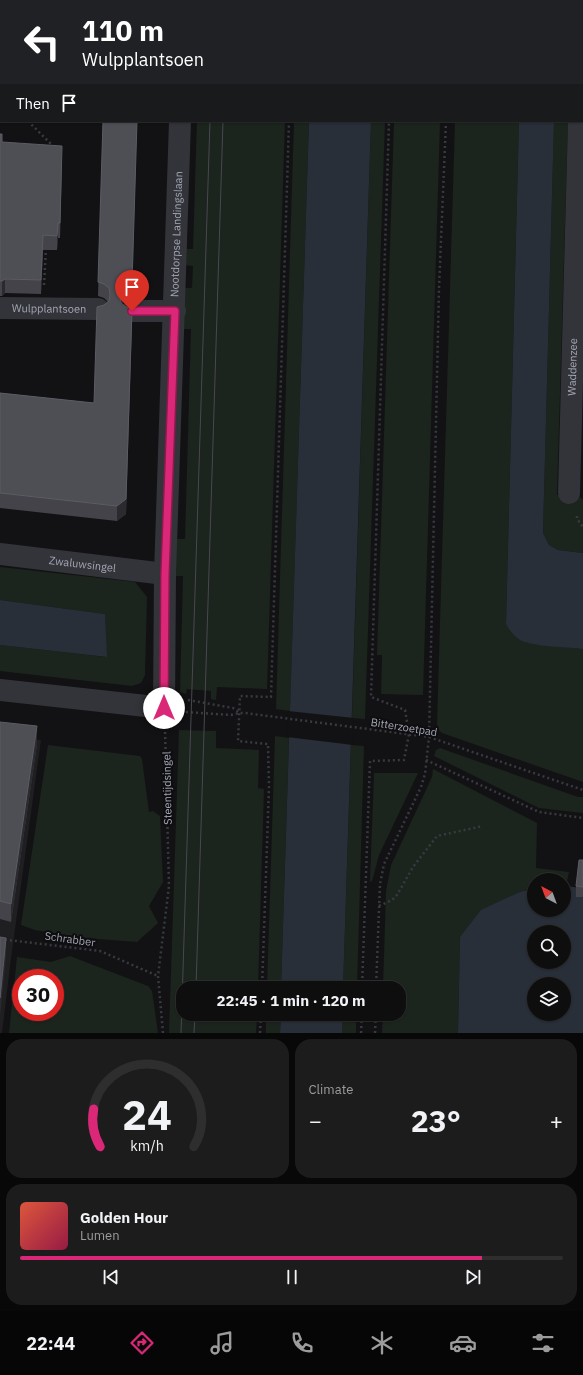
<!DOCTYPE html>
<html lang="en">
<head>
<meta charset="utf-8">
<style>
	:root { --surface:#0e0e0f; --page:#1c1c1d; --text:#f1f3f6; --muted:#9b9c9e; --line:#2e2e2f; --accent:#db2777 }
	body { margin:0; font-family:"IBM Plex Sans",sans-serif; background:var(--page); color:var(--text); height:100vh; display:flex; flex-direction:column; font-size:15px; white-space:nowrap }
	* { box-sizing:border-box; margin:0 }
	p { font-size:13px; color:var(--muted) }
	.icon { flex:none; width:22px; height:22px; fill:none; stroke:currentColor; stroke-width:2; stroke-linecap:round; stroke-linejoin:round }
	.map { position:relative; height:1033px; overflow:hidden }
	.side { display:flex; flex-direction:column; gap:6px; padding:6px; background:#080808; flex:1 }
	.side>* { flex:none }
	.banner { position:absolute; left:0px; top:0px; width:583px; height:122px; box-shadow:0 1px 3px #0004,0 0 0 1px var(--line); background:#202124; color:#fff; overflow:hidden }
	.needle { width:26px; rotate:319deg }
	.tools { position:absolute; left:527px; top:873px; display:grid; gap:8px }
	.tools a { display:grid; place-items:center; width:44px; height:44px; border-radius:50%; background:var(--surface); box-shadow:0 1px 3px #0004,0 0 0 1px var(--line); font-size:20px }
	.speed { position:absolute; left:12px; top:969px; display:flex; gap:8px; font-size:20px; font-weight:700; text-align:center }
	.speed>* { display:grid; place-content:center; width:52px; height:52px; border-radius:50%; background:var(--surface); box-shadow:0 1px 3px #0004,0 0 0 1px var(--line); line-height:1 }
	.speed .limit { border:6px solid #d22; background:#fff; color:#111 }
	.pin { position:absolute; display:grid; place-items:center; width:34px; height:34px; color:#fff; margin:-41px -17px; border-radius:50% 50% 50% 0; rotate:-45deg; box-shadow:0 0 4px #0007 }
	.pin .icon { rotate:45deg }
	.me { position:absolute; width:44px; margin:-22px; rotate:0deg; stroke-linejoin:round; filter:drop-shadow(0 0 3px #0008) }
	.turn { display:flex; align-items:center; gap:14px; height:84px; padding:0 16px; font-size:18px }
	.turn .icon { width:52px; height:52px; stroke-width:2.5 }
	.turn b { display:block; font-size:28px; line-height:34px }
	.then { display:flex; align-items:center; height:38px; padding:0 16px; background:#0003; gap:8px; font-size:15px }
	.big { font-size:30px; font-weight:800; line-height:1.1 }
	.side .tile { flex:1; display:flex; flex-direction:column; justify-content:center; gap:6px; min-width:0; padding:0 14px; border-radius:16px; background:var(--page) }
	.side .dial { align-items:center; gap:0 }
	.dial svg { height:104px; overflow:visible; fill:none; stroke:var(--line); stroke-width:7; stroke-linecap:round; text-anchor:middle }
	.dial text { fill:var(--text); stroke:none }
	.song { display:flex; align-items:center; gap:12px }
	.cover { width:48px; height:48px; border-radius:6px; background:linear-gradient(135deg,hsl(10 70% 55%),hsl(340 70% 35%)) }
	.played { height:4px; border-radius:2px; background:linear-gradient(90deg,var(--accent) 85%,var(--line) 85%) }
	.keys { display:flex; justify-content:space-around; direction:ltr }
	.heat { display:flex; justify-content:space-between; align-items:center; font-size:22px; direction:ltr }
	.side .tiles { flex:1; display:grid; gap:6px; grid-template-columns:1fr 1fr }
	.tile:last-child { grid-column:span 2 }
	.trip { position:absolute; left:176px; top:981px; width:230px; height:40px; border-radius:16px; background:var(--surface); box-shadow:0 1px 3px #0004,0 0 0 1px var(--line); font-weight:800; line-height:40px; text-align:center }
	.dock { display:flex; height:64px; justify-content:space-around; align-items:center; background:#060606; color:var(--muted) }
	.dock .icon { width:28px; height:28px }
	.dock .on { color:var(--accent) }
	.dock b { font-size:18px; color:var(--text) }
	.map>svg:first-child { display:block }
	.built { fill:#1f1e21 }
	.green { fill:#1c241e; fill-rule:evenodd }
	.water { fill:#282f38; fill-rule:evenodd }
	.pier { fill:#121214 }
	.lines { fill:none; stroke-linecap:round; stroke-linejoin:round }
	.path { stroke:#393a40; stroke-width:2.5; stroke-dasharray:2 3; stroke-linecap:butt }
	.minor { stroke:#333439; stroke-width:22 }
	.tram { stroke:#484950; stroke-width:1 }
	.wall { fill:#434349 }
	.shaded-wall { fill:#2b2b2f }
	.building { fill:#4e4e55; stroke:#5b5c64 }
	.route-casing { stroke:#8e194d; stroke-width:10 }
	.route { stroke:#db2777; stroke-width:7 }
	.labels { text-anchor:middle; stroke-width:4; stroke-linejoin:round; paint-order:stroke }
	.street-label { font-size:11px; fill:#a3a7b5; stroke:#0e0d0f }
</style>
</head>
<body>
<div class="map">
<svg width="583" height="1033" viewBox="0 0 583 1033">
	<rect width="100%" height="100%" fill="#121214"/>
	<path class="built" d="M0 735 41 740 11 958 2 1033H0Z"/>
	<path class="green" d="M197 121H285L267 689 217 687 216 700 211 699V691L187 689 186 694 180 692 183 576H174L175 539H185L191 329H182L183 288H192L193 266 184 265V249H193Z
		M294 121H309L290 711 276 709Z
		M371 121H385L365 719 352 718Z
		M394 121H440L423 695 381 694 382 655H377Z
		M455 121H519L506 624 521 640 534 644 583 649V782L442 733 439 730 437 724Z
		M554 121H568L557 495H578L583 500V553L558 550 549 545 543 533Z
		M0 567 135 582 147 597 145 675 141 683 132 686 0 671V645L106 657 105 614 0 600Z
		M179 730 216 731V748L259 750 258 788 264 789 258 988H183V1014H257L256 1033H169Z
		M275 736 289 738 281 988H267Z
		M48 745 140 756 142 759 149 812 153 811 160 816 163 882 149 906 158 923 137 942 86 938 35 930 21 925Z
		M351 745 364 746 357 988H343Z
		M440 748 578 797H583V813L539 808 434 756 436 750Z
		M433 769 537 823 536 868 569 872 566 886H564V880H534V888L520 892 460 937 458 1033H382L383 1014H399V988H383L386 891 391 865 432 777Z
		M374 773H418L379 855 372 881 370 882Z
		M70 956 148 986 152 991 158 1033H9L17 957 51 962ZM21 978H55V1012H21Z
		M266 1014H281L280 1033H266Z
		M343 1014H356V1033H342Z"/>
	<path class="water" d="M309 121H371L343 988H281Z
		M519 121H554L543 533 549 545 558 550 583 553V649C568 647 533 647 520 640 514 636 509 630 506 624Z
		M0 600 105 614 107 657 0 645Z
		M564 886 583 888V1033H458L460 937 481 910 520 892 534 888V910H564ZM534 932H564V962H534ZM534 984H564V1014H534Z
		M281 1014H343L342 1033H280Z"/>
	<path class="pier" d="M288 711 354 718 353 745 287 737Z"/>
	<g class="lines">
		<path class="path" d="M293 1V0
			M393 1V0
			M451 1V0
			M0 92 1 93
			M0 103 1 101
			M28 121 51 144V147
			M44 285 46 248
			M577 516V519L583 527
			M188 700 233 708 239 712
			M186 712 231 715 239 713H245L429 737 583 790
			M426 760 539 812 583 818
			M379 906 392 900 397 895 413 867 437 836 483 826
			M0 939 100 951 158 976
			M262 988 269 787 268 744 238 741 240 696 271 697 289 121
			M362 988 370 761 404 760 409 734 405 710 371 697 389 121
			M376 988 380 884 384 864 421 787 425 774 429 737 439 288 446 121
			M163 1033 158 976 169 886 165 730
			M260 1033 261 1014
			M361 1033 362 1014
			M375 1033 376 1014"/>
		<g class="minor">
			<path d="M184 1V0"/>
			<path d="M582 19 583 0"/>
			<path id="s1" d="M0 308 98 309"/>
			<path d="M132 311H175"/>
			<path id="s2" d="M569 493 579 121"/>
			<path id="s3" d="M0 554 165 574"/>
			<path id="s4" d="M0 690 164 708 165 574 180 121"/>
		</g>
		<path class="tram" d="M214 1V0
			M227 1V0
			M196 988 223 121
			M181 1033 210 121
			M194 1033 195 1014"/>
	</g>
	<path class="wall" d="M103 121 132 298 125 300 122 304 132 323 126 514 117 521 0 508V393L94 403 104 305 108 302 104 298 98 296Z
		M0 134 2 142 62 160 60 238H58L57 250H43L41 294 5 293 2 296H0Z
		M0 722 37 744 11 922 0 919Z
		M583 860V897H576V886Z"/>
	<path class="shaded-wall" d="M0 26H1V40L0 41Z
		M137 121 132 298 125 300 121 305 120 296 121 291 125 286Z
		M62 146V160L60 238V223Z
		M58 223V238L57 250V236Z
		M43 235V250L41 294V280Z
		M5 279V293L2 296V281Z
		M132 309 126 514 117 521V506Z
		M37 726V744L11 922V904Z
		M6 938V956L0 1016V998Z"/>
	<path class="building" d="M0 0H67V1H1V26H0Z
		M107 0H141V1H107Z
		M103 121H137L132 284 125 286 121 291 120 296 121 303 126 307 132 309 126 499 117 506 0 493V393L94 403 97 307 104 305 109 301 110 295 109 288 104 284 98 282Z
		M0 134H2V142L62 146 60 223H58L57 236 43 235 41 280 5 279 2 281H0Z
		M0 722 37 726 11 904 0 901Z
		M579 860H583V887L576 886Z
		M0 937 6 938 0 998Z"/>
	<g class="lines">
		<g class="route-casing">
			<path id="route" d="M132 311H175L165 574 164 708"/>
		</g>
		<use href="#route" class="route"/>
	</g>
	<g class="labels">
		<g class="street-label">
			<text dy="4" stroke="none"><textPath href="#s4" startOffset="639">Nootdorpse Landingslaan</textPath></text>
			<text dy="4" stroke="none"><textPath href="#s1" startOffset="49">Wulpplantsoen</textPath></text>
			<text dy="4" stroke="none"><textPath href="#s2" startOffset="126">Waddenzee</textPath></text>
			<text dy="4" stroke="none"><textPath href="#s3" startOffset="83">Zwaluwsingel</textPath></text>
			<text transform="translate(404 727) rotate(9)" y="4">Bitterzoetpad</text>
			<text transform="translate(167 788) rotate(-91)" y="4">Steentijdsingel</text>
			<text transform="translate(70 939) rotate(8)" y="4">Schrabber</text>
		</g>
	</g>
</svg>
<div class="tools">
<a><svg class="needle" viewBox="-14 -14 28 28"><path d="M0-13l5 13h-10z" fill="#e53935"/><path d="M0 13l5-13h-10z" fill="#9b9c9e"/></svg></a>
<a><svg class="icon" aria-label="search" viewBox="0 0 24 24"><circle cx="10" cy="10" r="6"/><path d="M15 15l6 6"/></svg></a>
<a><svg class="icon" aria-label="layers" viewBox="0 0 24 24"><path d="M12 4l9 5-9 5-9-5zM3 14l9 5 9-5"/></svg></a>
</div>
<div class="speed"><div class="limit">30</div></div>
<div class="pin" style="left:132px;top:311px;background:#d93025"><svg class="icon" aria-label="arrive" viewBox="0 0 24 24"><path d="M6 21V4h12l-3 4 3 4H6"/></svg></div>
<svg class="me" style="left:164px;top:708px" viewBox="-20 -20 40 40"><circle r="19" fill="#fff"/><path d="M0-13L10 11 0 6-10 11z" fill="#db2777"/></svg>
<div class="trip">22:45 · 1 min · 120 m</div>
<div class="banner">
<div class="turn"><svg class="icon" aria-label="left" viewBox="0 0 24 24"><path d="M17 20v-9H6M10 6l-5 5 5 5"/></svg><div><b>110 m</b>Wulpplantsoen</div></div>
<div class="then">Then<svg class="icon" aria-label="arrive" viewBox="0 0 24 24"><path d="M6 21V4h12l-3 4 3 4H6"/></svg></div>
</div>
</div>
<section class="side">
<div class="tiles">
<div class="tile dial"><svg viewBox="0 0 100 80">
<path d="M14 69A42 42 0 1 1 86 69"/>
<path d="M14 69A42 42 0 0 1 9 40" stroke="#db2777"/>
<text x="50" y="56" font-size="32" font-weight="700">24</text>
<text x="50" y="72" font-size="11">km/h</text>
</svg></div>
<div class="tile"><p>Climate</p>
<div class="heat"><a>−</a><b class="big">23°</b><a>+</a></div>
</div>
<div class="tile">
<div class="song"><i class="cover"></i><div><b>Golden Hour</b><p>Lumen</p></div></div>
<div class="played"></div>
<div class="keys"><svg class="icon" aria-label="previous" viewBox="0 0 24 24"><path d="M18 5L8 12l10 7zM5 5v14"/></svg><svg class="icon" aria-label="pause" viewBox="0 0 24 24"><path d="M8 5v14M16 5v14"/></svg><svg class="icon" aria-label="next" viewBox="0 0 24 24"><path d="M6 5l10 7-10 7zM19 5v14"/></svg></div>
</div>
</div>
</section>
<nav class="dock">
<b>22:44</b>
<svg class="icon on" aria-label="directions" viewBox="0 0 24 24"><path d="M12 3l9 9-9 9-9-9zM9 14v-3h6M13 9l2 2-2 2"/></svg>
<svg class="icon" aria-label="music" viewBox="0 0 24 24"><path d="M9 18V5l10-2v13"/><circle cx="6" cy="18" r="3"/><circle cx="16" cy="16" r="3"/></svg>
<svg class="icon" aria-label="phone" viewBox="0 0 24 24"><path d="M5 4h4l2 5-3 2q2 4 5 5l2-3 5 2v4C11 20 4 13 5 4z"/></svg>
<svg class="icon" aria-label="climate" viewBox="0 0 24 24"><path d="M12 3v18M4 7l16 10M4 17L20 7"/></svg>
<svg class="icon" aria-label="car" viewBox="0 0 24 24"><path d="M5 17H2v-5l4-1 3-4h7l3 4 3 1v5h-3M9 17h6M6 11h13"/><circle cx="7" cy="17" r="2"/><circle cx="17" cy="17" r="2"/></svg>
<svg class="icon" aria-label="filters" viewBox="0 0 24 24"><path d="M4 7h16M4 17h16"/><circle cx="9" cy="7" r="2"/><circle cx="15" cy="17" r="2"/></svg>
</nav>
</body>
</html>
